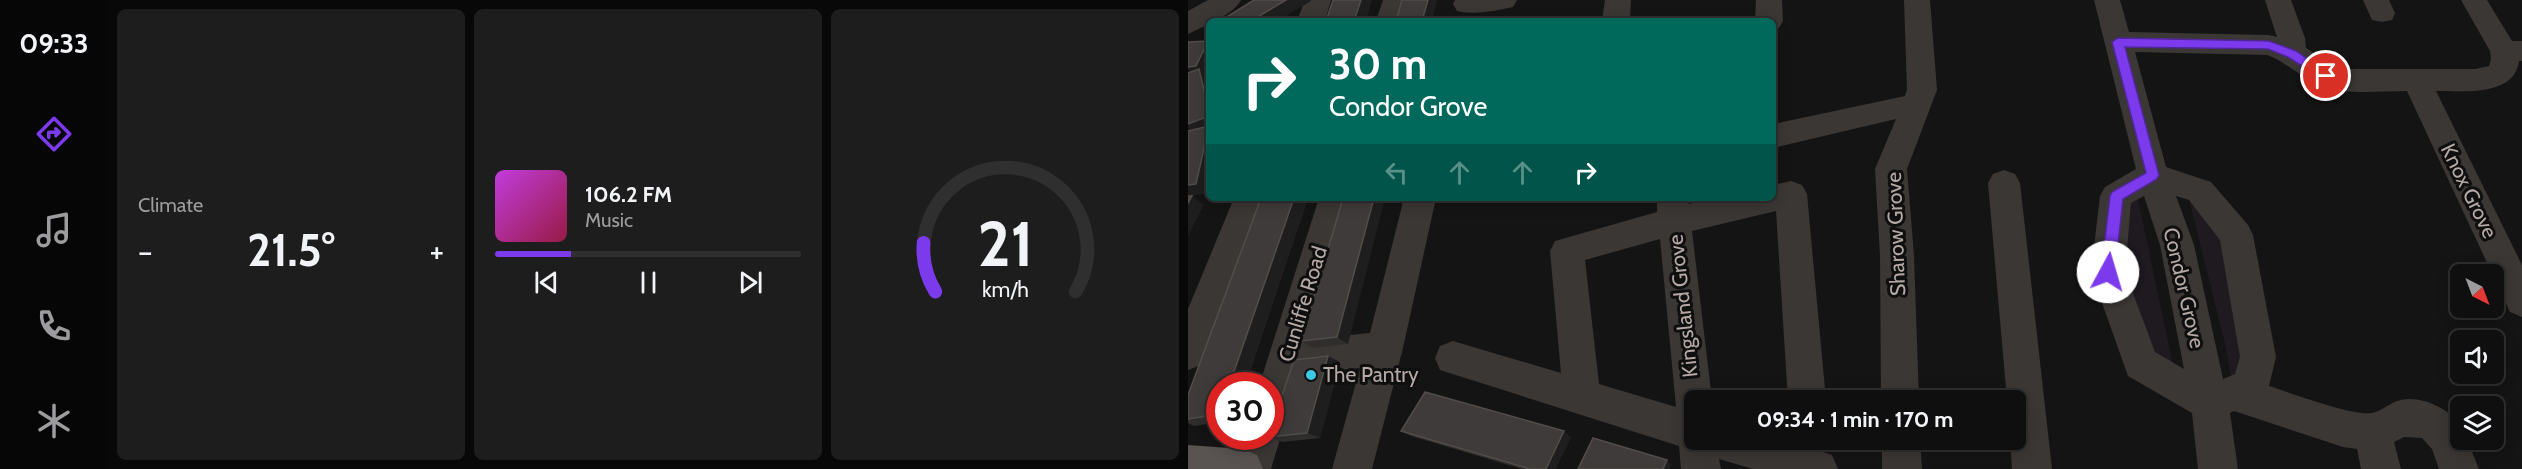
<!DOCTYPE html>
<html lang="en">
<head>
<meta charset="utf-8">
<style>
	:root { --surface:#100f0f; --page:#1e1d1d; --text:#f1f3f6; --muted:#9c9c9e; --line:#302f2f; --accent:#7c3aed }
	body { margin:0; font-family:Cabin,sans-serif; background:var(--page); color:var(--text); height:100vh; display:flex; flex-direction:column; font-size:22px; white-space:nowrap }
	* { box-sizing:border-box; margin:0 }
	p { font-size:20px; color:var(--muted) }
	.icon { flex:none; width:33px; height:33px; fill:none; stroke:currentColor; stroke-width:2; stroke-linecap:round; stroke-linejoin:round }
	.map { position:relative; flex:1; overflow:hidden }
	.drawer { display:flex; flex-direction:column; gap:9px; padding:9px; background:#090808; width:1080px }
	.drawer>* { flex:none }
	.banner { position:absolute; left:18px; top:18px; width:570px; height:183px; border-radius:9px; box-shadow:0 3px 15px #0003,0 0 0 2px var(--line); background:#00695c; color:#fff; overflow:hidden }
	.needle { width:39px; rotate:138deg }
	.tools { position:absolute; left:1262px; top:264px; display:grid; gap:12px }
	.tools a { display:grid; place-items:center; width:54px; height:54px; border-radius:9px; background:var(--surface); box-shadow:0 3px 15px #0003,0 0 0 2px var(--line); font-size:30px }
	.speed { position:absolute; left:18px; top:372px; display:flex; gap:12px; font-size:30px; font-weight:700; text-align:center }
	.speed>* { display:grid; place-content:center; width:78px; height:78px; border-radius:50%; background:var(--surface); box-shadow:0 3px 15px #0003,0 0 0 2px var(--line); line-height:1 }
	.speed .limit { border:9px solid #d22; background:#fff; color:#111 }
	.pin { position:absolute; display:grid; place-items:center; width:51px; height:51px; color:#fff; margin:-26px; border:3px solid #fff; border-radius:50%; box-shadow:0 2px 6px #0007 }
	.me { position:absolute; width:66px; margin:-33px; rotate:6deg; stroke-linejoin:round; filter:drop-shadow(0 0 4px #0008) }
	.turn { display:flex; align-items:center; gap:21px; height:126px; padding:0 24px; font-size:27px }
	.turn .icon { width:78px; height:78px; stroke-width:2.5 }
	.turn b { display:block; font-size:42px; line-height:51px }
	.lanes { display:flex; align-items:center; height:57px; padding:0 24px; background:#0003; justify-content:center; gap:30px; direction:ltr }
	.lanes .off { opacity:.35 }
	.big { font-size:45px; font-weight:700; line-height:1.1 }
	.drawer .widget { flex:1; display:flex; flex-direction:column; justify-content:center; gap:9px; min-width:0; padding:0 21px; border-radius:9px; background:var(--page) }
	.drawer .dial { align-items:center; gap:0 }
	.dial svg { height:156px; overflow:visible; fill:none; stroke:var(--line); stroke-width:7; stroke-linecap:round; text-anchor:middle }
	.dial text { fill:var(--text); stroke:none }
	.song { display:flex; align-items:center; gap:18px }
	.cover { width:72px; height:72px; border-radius:9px; background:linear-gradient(135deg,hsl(290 70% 55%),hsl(340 70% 35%)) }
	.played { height:6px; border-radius:3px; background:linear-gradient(90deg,var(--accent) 25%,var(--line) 25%) }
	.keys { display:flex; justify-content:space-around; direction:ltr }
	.heat { display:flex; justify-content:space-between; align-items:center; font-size:33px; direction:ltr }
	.drawer .tiles { flex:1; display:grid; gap:9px; grid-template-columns:repeat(3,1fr) }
	.trip { position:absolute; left:496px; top:390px; width:342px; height:60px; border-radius:9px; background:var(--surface); box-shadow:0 3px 15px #0003,0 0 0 2px var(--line); font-weight:700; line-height:60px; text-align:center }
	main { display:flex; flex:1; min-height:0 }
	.tab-bar { display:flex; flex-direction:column; width:108px; justify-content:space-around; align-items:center; background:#060606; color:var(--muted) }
	.tab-bar .icon { width:42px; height:42px }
	.tab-bar .on { color:var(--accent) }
	.tab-bar b { font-size:27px; color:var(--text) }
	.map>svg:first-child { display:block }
	.green { fill:#1e1a20 }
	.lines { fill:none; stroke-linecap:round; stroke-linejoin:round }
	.minor { fill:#3a3735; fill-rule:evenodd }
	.major { fill:#595351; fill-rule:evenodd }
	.wall { fill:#302e2d }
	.shaded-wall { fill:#1f1e1e }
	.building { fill:#3e3b3a; stroke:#514d4b; stroke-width:1.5 }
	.route { fill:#7c3aed; stroke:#51269a; stroke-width:1.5 }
	.poi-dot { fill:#3bc9e6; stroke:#100f0f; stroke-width:2 }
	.labels { text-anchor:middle; stroke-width:6; stroke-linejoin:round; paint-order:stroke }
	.street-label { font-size:21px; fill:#b5a9a6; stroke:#100f0f }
	.poi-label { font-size:21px; fill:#b5a9a6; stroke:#100f0f; text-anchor:start }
</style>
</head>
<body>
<main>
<nav class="tab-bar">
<b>09:33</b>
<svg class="icon on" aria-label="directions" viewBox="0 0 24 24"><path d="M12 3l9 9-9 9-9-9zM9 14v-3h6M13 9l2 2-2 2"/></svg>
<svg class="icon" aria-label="music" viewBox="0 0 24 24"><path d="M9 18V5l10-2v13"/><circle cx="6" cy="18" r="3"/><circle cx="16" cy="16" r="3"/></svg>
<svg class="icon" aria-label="phone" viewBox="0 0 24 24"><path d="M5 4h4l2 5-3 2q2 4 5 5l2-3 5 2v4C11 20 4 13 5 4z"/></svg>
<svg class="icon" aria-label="climate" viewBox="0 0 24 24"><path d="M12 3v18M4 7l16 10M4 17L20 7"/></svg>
</nav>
<section class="drawer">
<div class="tiles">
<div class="widget"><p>Climate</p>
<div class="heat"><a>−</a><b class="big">21.5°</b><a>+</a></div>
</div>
<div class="widget">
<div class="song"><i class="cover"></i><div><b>106.2 FM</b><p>Music</p></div></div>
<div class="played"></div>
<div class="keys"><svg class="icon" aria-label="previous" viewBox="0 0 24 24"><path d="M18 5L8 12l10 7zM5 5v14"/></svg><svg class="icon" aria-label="pause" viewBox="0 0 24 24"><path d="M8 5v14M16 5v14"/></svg><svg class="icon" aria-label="next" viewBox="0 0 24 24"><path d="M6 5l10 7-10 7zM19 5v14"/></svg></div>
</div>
<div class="widget dial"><svg viewBox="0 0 100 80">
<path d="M14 69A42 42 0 1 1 86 69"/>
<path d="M14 69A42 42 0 0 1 8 44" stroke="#7c3aed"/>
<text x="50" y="56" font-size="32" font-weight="700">21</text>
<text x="50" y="72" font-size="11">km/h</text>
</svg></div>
</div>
</section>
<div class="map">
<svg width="1334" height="469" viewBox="0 0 1334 469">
	<rect width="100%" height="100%" fill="#151414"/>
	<path class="green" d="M947 185 989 384 953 364 920 272Z
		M998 187 1048 235 1070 357 1046 393 1037 344Z"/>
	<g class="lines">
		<path class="minor" d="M20 0H53C48 10 32 20 21 21V24L0 34V11Z
			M117 0H143L137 21H109Z
			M195 0H221L216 21H188Z
			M267 0H329L325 7C308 11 286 15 269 11L265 4Z
			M417 0H443L442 21H414Z
			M568 0H594L595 21 591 28 585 29V21H567Z
			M716 0H742L749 90 719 169 726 256 731 400H693L692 256 687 169 708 119 585 148V124L717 96 719 90Z
			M906 0H932L941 32 1081 35 1089 37 1077 0H1103L1117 38 1118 48 1152 69H1287L1301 66 1303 59 1302 51 1273 0H1299L1324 41H1334V61H1331C1327 97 1273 91 1248 91L1334 265V317L1322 312 1219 91C1190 91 1156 96 1129 84 1111 76 1098 62 1079 55L947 52 978 167 1023 182 1060 225 1065 235 1088 357 1081 386C1103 393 1163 416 1184 413 1194 411 1203 402 1213 400 1234 395 1258 409 1272 422V440H1279L1291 469H1251L1244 449 1234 438 1216 437 1206 442 1213 469H1173L1169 449 1155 447 1046 411 1042 413 1050 469H1010L1004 413 940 376 903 272 912 196 917 187 948 169ZM956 196 972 245 996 369 967 352 937 272 943 203ZM988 196 1001 200 1032 240 1052 357 1047 374 1035 379 1006 245Z
			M1175 0H1201L1207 13 1204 20 1194 22 1184 20Z
			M816 170 827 174 832 183 864 469H824L822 440H828V400H819L800 183 805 174Z
			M603 181 614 185 619 194 638 400H600L588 211 504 231 524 400H507V440H597L644 455 650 469H565L531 459 533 469H493L491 446 252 370 247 358 252 346 265 341 373 373 362 251 367 241 469 212V198H499L501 204 527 198H585V185ZM472 239 488 407 411 384 397 260Z
			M46 198H78L13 365 0 370V309Z
			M131 198H163L121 339 182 333 216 198H248L215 348 184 469H144L172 368 111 375 95 422 89 425 93 436 83 469H43L55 436H82V386H71Z
			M694 440H732L734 469H694Z"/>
		<path class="major" d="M0 445 55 449 69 455 75 469H0Z"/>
	</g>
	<path class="wall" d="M73 198H120L57 386H32V422L6 426 0 423V395Z
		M155 198 160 344 125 348 113 341Z
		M152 362 132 438 94 442 80 437Z
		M213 431 383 437 367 469H334L223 436Z"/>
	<path class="shaded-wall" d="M98 0H122L123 1 90 21H63Z
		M173 0H184L178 21H166Z
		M240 0H249L244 21H234Z
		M20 41 21 42V73L20 76 21 78V111L0 79V67Z
		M21 116V190L20 193 4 196 16 205 0 236V124Z
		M106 198H120L57 386H41Z
		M186 198H197L160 344 149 337Z
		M140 356 152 362 132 438 119 433Z
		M376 431 383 437 367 469H358Z
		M479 460 483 465 482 469H475Z"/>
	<path class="building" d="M66 0H98L63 21H32Z
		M145 0H173L166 21H138Z
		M214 0H240L234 21H208Z
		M20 41 8 66 0 67V42Z
		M11 69 21 111V116L0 124V73Z
		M21 126 8 184 0 185V131Z
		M0 196H4L0 203Z
		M73 198H106L41 386H32V411L31 414 0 419V395Z
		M155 198H186L149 337 113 341Z
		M140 356 119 433 80 437 82 436V431L106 360Z
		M237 392 376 431 358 469H342L213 431Z
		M405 438 479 460 475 469H390Z"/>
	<path class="route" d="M930 38 1081 41 1108 51 1144 76 1142 79H1134L1100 57 1080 49 937 47 971 175 969 179 935 199 927 272 925 277 920 279 915 277 913 272 922 196 924 192 958 173 924 42Z"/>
	<circle class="poi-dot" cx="123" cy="375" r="6"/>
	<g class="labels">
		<g class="street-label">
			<text transform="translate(1281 191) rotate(64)" y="7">Knox Grove</text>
			<text transform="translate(708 234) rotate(-92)" y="7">Sharow Grove</text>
			<text transform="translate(996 288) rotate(77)" y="7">Condor Grove</text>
			<text transform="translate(115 304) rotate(-73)" y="7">Cunliffe Road</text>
			<text transform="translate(495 306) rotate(-96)" y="7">Kingsland Grove</text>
		</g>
		<g class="poi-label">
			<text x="135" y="382">The Pantry</text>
		</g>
	</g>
</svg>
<div class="tools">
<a><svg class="needle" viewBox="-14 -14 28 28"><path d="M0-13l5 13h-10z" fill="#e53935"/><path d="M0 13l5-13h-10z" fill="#9c9c9e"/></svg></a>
<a><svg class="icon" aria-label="sound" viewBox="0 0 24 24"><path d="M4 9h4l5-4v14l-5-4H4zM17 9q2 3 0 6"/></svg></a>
<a><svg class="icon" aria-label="layers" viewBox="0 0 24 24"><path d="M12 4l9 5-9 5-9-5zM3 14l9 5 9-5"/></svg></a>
</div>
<div class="speed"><div class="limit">30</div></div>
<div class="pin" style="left:1138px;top:76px;background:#d93025"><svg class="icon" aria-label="arrive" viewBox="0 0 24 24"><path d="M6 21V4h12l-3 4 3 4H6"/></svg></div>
<svg class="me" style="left:920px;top:272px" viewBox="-20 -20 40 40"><circle r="19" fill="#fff"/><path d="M0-13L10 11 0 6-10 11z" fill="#7c3aed"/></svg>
<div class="trip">09:34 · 1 min · 170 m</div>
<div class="banner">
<div class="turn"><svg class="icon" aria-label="right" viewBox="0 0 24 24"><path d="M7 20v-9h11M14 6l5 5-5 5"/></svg><div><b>30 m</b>Condor Grove</div></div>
<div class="lanes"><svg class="icon off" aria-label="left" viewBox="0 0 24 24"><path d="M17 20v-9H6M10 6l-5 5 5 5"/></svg><svg class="icon off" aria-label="ahead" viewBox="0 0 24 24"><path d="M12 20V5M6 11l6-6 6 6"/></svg><svg class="icon off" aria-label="ahead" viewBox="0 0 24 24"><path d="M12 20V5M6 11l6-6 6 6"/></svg><svg class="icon" aria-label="right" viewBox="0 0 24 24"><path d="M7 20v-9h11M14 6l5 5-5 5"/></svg></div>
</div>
</div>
</main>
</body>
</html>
